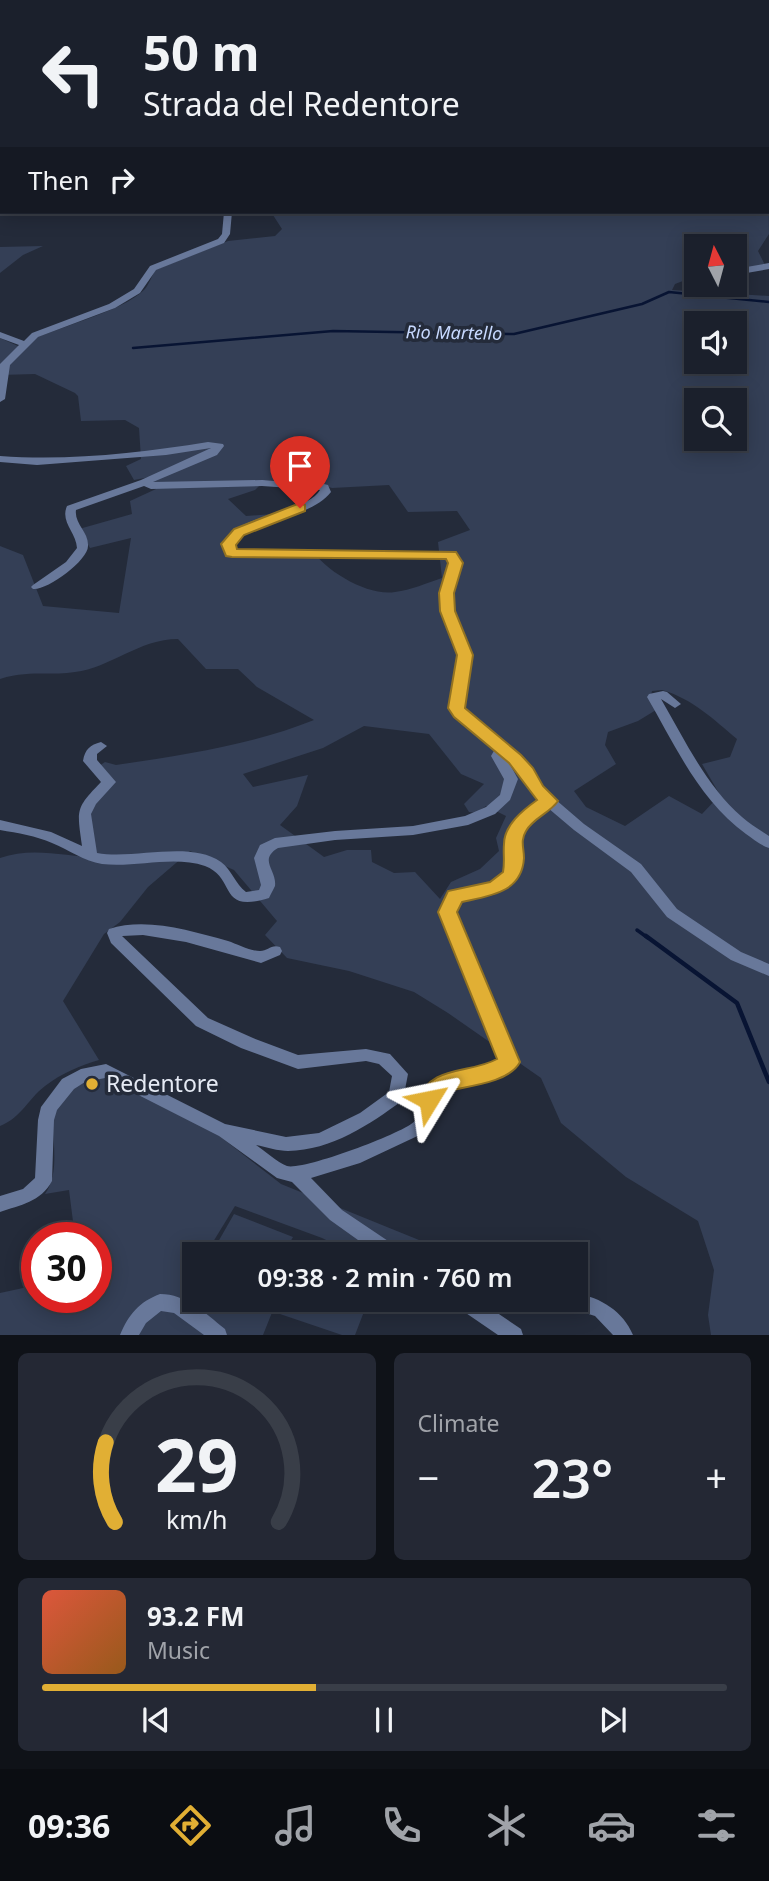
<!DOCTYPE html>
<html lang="en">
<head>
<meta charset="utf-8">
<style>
	:root { --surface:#1b202c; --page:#242834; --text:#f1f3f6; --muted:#a0a3a9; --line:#393e48; --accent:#e1af34 }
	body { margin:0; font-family:"Noto Sans",sans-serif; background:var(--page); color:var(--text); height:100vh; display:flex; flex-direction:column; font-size:26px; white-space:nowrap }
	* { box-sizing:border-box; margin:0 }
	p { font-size:23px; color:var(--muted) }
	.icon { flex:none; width:38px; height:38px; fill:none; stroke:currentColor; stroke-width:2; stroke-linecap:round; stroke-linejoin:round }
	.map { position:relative; height:1335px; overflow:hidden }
	.drawer { display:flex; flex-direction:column; gap:18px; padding:18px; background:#0f1218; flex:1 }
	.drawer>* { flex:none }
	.hud { position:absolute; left:0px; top:0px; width:770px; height:214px; box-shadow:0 4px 18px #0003,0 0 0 2px var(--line); background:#1b202c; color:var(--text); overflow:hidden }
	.needle { width:46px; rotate:354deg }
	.tools { position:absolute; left:684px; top:234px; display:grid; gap:14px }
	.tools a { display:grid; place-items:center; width:63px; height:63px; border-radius:0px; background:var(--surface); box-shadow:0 4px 18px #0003,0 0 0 2px var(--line); font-size:35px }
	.speed { position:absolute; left:21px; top:1222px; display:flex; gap:14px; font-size:35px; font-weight:700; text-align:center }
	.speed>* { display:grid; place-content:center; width:91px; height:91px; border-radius:50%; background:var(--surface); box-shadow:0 4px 18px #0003,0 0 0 2px var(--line); line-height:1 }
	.speed .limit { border:10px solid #d22; background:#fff; color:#111 }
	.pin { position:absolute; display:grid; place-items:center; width:60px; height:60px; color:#fff; margin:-72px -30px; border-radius:50% 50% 50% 0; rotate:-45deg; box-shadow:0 0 7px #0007 }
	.pin .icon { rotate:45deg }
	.me { position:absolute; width:77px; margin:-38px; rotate:55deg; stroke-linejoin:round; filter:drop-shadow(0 0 5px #0008) }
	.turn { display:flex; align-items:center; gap:24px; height:147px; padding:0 28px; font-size:32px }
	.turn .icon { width:91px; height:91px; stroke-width:2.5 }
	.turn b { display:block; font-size:49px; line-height:60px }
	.then { display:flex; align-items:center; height:66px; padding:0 28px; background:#0003; gap:14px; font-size:26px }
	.big { font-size:52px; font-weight:600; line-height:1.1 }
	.drawer .tile { flex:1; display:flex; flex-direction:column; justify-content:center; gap:10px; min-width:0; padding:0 24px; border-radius:10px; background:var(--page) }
	.drawer .dial { align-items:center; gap:0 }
	.dial svg { height:182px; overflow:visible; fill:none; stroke:var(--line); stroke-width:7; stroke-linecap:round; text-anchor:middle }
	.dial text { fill:var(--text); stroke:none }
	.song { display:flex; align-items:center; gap:21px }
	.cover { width:84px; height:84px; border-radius:10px; background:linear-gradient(135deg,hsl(10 70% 55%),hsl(30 70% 35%)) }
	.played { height:7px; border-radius:4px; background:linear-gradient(90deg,var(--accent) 40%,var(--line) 40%) }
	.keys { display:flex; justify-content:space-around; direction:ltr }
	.heat { display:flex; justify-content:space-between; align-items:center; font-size:38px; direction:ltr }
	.drawer .tiles { flex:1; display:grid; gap:18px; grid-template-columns:1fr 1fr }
	.tile:last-child { grid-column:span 2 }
	.trip { position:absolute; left:182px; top:1242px; width:406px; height:70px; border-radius:0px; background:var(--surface); box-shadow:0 4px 18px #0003,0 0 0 2px var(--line); font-weight:600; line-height:70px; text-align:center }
	.menu { display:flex; height:112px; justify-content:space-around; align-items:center; background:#0b0d12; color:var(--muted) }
	.menu .icon { width:49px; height:49px }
	.menu .active { color:var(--accent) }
	.menu b { font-size:32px; color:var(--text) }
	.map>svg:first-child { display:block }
	.green { fill:#343f56; fill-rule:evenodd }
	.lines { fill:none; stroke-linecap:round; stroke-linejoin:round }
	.stream-far2 { stroke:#081433; stroke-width:2.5 }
	.stream-far1 { stroke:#081433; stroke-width:3.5 }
	.stream { stroke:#081433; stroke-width:4.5 }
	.minor { fill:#68789a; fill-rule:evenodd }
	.major { fill:#abc5fd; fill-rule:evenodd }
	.route { fill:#e1af34; stroke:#927222; stroke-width:2 }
	.poi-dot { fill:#e1af34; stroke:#242b3a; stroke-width:2.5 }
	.labels { text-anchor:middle; stroke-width:7; stroke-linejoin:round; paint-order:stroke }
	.far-water-label { font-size:18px; font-style:italic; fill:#c7d9ff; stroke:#242b3a }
	.near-poi-label { font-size:23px; fill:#e5eaf4; stroke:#242b3a; text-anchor:start }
</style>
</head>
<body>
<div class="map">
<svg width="769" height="1335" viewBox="0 0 769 1335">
	<rect width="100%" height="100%" fill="#242b3a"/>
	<path class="green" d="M27 0H769V71L768 2H26Z
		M768 150 769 234 758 251 765 265 735 270V247H696V276L675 284 672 290 769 296V1335H711L708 1315 714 1270 698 1221 626 1177 561 1123 541 1078 448 1013 414 992 349 971 287 958 265 935 277 921 234 870 190 851 148 887 120 922 104 934 63 1001 99 1060C79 1066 62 1073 45 1086 27 1100 22 1117 0 1126V858C33 846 65 857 99 857L92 851C87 812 88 812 112 782L108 773 99 766 105 762 116 765C183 755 252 745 314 720L257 687 238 669H206L178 639C139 639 110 668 75 672 47 676 30 670 0 679V546L23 555 43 606 119 613 131 538 90 548 79 529 132 514 130 501 156 489 150 477 134 480 126 466 141 459 139 428 125 420 81 421 78 396 75 393 35 374 0 375V338L18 346C51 328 122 313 145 289 149 284 152 276 155 270L228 241 275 236 282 229 271 212H768ZM696 324H735V362H696ZM696 401H735V439H696ZM265 480 308 481 332 488 389 485 408 512 457 511 470 530 438 542 442 578C427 583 411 590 395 592 370 597 324 571 312 549L236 551 234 543 246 532 299 512 246 516 228 499 255 490ZM662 690C693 699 713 719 737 739L730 757 702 764 720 795 702 814 669 796 625 826 586 807 574 791 616 764 605 745 608 732 638 721 656 710 650 699 652 691ZM364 726 429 734 461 774 484 784 464 804 469 812 476 813 486 806 506 816 496 838 499 851 480 869 451 882 440 899 415 872 394 873 372 862 371 850H347L324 857 280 825 297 806 308 775 253 787 243 774 323 748Z
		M43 246 23 255 0 273V247Z
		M108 1075 213 1131 281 1184 419 1240V1255H357L322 1238 235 1206 213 1242 237 1255H194V1300H277L263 1335H0V1293L37 1285V1297H96V1237H75L69 1190 45 1194C69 1160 34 1109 75 1082 83 1077 98 1077 108 1075Z
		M234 1214 293 1237 283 1255H251L218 1242Z
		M283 1300H339L365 1309 355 1335H342L277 1313Z"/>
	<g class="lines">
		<path class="stream-far2" d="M133 348 333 331 514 334 642 304 669 292 769 302"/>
		<path class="stream-far1" d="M637 930 648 938"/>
		<path class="stream" d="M646 936 737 1003 769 1082"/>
		<path class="minor" d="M21 0H27L20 2Z
			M768 72H769V76H768Z
			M0 100H2V105H0Z
			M224 212H232L230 234 224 243 156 270 140 293 115 308 38 337 10 365 5 399 0 402V364L19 345 0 338V332L24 341 32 333 109 304 134 289 150 266 218 239 222 234Z
			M769 263V269L735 275V269Z
			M208 442 223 444 224 446 217 455 153 482 262 480 324 484 328 485 331 492C308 520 260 516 234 544L235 550 455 553 461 563 452 593 454 610 471 655 463 708 465 712 520 756 532 769 541 787 584 824 641 864 677 909 741 952 769 964V976L731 960 667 917 631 872 574 830 548 808C538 815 525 823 521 835 512 857 533 879 498 892 486 896 472 896 460 900L455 912 517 1062C503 1088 462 1082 440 1094L437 1109 426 1132 360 1163 311 1178 342 1210 400 1249 403 1255H379L330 1220 292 1182 277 1178 219 1136 105 1078 85 1082 74 1089 57 1110 54 1120 52 1181C41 1202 20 1205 0 1212V1196L23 1189 35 1178 38 1120 41 1107 62 1079 81 1069 106 1064 225 1124 286 1137 319 1133 360 1113 389 1092 392 1076 379 1064 366 1061 298 1069 241 1048 196 1026 111 943 107 933 109 929C147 917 190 931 228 941 237 944 250 951 260 951 268 951 271 944 280 947L282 951 280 955 261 963 186 942 143 935 122 936 208 1018 253 1038 298 1055 366 1049 390 1054 408 1074 403 1100C369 1125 332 1150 288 1151 278 1151 266 1147 256 1145 265 1151 277 1162 287 1166 302 1171 404 1133 415 1121 423 1112 421 1096 426 1085 449 1073 481 1075 500 1060L441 912 449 892 492 882 505 873C506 863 504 853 505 844 507 824 525 811 540 801 526 789 521 772 507 759L518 779 510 800 495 814 468 825 413 835 335 840 278 848C258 860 277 870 275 886 274 888 270 896 269 898 217 914 237 878 205 866 173 855 135 868 102 864 84 861 69 850 52 843 36 836 18 833 0 830V820L51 832 82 846C77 809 75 809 101 782L83 761C85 749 90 745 101 742L107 746 97 754V760L116 782 96 804 91 814 97 853C134 860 189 840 221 862 232 870 235 884 246 892L259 890 261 885 254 858 260 845 275 838 335 831 413 826 465 816 486 807 500 795 504 779 491 756 495 749 456 717 451 708 459 655 442 610 440 593 449 563 447 558 231 556 225 553 222 544C226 540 230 535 234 531 253 515 310 509 320 490L262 486 151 489 144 486 76 510C74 524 89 532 88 546 88 561 46 591 33 589L31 587 33 585 66 562 77 548C76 532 60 522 67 506L141 480 211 448 166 455 37 465 0 462V456C69 461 140 453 208 442Z
			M663 691 667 692 681 704 675 708 661 699C685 740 706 786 742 817 750 824 760 830 769 836V848C760 845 753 839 746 834 699 800 675 745 647 697L649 694Z
			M576 1293C601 1298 623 1311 633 1335H613L595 1316 563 1306 560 1300H576Z
			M160 1294C186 1294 205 1313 225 1329L227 1335H204L174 1313 161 1311 146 1323 139 1335H120C129 1314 139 1302 160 1294Z
			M457 1300H551L548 1306 542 1308 493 1310 521 1329 523 1335H498L460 1309Z"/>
		<path class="major" d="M0 50H2V56H0Z
			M768 140H769V147H768Z"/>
	</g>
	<path class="route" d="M300 503 305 505V511L244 535 236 545 237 549 456 552 463 563 454 593 455 611 473 655 465 708 521 755 533 768 543 786 558 801C550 813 533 818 526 831 520 841 524 848 524 858 522 893 489 896 462 902L457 912 520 1062C509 1083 468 1086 447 1091L441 1095 437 1106 429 1108 422 1106 419 1100C429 1065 470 1074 497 1059L438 912 448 891 490 882 503 872C505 861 503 854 504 844 504 825 523 810 537 800L509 763 454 717 448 708 457 655 440 611 439 593 448 563 446 559 232 557 226 556 221 544 234 529Z"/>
	<circle class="poi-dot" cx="92" cy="1084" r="7"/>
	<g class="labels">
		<g class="far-water-label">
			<text transform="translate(454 333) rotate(1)" y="6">Rio Martello</text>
		</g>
		<g class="near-poi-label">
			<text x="106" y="1092">Redentore</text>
		</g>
	</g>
</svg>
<div class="tools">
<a><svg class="needle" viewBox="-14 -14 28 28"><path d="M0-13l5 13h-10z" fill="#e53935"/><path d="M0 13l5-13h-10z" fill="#a0a3a9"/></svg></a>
<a><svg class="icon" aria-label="sound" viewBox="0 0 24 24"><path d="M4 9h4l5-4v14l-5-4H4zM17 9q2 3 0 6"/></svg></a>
<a><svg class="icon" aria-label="search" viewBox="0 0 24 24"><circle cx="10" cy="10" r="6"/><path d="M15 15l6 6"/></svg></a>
</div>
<div class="speed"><div class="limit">30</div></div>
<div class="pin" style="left:300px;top:508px;background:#d93025"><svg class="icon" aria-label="arrive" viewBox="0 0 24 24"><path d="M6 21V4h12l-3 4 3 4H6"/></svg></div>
<svg class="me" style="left:429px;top:1100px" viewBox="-20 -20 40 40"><path d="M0-17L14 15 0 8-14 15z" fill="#e1af34" stroke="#fff" stroke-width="4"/></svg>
<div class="trip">09:38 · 2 min · 760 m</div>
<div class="hud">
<div class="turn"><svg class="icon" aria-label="left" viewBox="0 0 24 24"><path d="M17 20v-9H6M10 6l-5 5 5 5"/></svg><div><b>50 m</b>Strada del Redentore</div></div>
<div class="then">Then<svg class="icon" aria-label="right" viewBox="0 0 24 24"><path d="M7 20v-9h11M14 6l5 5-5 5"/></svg></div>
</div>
</div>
<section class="drawer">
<div class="tiles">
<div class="tile dial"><svg viewBox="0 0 100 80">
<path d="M14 69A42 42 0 1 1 86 69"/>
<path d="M14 69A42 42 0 0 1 10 34" stroke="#e1af34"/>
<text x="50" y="56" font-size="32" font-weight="700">29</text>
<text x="50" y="72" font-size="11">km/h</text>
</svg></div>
<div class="tile"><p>Climate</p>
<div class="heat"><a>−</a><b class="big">23°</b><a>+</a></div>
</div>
<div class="tile">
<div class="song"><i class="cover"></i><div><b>93.2 FM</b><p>Music</p></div></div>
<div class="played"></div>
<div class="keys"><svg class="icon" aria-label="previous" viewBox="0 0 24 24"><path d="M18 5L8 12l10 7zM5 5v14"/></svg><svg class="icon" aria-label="pause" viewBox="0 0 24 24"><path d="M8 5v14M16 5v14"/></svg><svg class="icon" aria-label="next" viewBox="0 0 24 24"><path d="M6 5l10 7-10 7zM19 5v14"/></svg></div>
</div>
</div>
</section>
<nav class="menu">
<b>09:36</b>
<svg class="icon active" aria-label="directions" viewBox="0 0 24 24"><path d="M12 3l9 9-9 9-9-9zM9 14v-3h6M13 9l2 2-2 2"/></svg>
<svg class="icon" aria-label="music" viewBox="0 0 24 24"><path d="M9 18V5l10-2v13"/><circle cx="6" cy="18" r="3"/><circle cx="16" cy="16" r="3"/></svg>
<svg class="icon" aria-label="phone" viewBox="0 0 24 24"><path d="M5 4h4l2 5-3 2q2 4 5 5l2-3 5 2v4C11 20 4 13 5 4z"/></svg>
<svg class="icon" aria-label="climate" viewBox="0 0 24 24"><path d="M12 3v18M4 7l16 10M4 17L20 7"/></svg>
<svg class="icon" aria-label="car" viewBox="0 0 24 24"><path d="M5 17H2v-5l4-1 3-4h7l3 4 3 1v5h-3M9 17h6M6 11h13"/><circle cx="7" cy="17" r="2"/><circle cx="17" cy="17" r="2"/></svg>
<svg class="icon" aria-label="filters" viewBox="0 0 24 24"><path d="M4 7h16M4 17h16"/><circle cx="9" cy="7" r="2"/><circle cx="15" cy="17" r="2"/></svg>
</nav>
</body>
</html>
